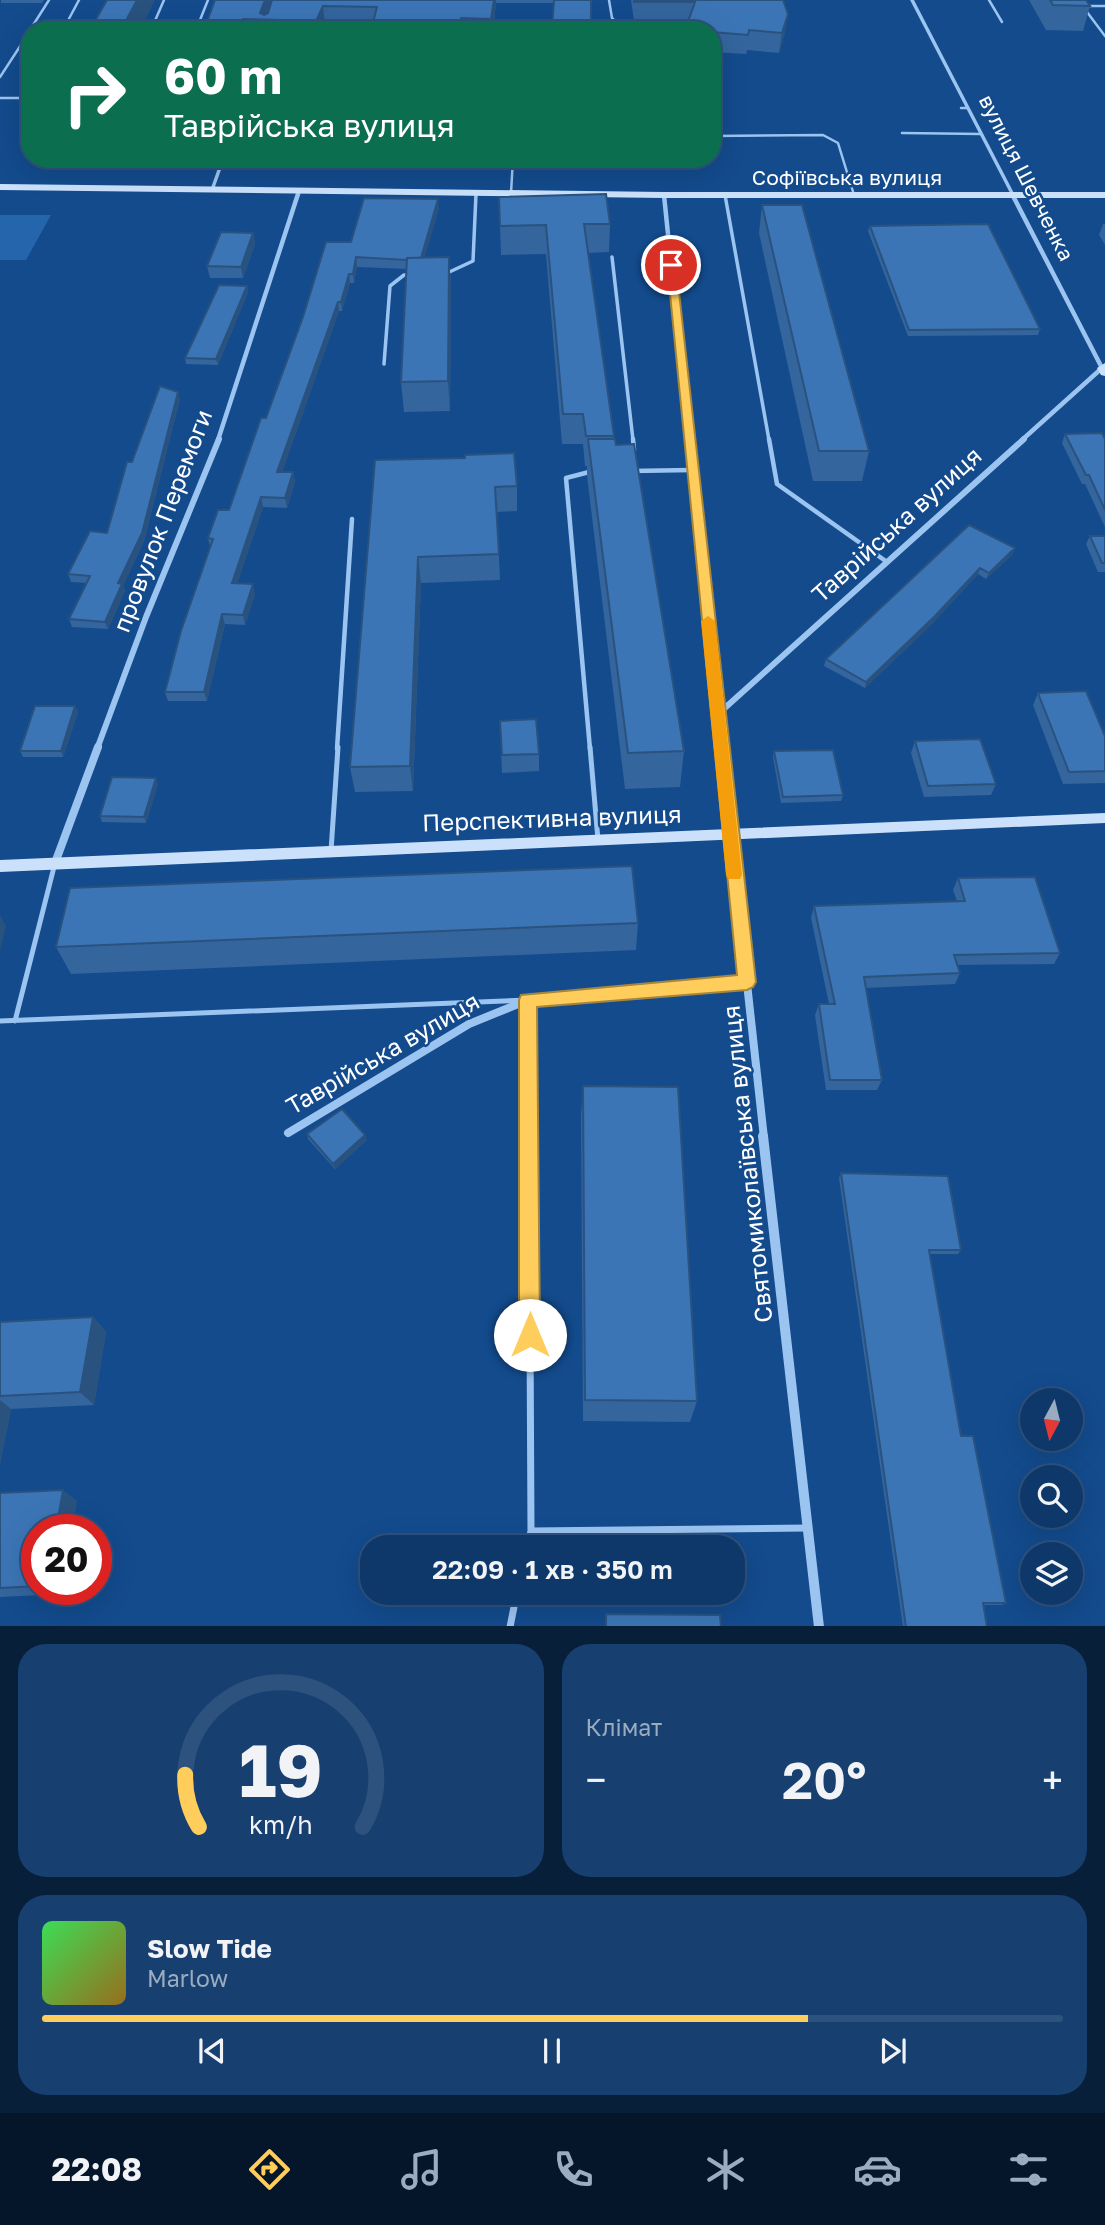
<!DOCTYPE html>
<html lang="uk">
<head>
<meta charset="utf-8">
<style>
	:root { --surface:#0e386a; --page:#173f70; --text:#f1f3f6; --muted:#9bacc1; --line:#2e527e; --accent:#ffcd5c }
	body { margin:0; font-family:"Golos Text",sans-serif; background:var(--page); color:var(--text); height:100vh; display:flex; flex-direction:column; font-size:26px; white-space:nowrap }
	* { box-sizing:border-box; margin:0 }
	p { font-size:23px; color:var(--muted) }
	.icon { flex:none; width:38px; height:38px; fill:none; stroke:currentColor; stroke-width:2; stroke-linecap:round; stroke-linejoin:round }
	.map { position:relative; height:1626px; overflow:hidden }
	.side { display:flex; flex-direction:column; gap:18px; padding:18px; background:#081f3a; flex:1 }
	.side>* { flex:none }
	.hud { position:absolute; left:21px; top:21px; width:700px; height:147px; border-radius:28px; box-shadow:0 7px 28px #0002,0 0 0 2px var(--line); background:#0b6e4f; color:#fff; overflow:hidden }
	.needle { width:46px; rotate:187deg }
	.fabs { position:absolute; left:1020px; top:1388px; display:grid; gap:14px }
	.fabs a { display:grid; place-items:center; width:63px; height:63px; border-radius:50%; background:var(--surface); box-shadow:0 7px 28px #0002,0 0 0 2px var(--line); font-size:35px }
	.speed { position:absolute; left:21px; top:1514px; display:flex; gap:14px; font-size:35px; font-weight:700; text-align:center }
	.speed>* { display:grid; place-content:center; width:91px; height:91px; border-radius:50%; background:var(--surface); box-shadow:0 7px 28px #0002,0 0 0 2px var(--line); line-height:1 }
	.speed .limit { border:10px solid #d22; background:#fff; color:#111 }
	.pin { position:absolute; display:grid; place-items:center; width:60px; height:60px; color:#fff; margin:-30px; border:4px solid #fff; border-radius:50%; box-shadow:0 2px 7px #0007 }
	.me { position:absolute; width:77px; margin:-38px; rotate:0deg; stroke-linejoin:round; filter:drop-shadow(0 0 5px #0008) }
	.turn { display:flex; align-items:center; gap:24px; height:147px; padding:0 28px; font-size:32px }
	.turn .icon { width:91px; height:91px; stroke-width:2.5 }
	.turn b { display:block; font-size:49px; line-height:60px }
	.big { font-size:52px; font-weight:600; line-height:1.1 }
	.side .widget { flex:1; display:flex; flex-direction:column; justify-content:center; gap:10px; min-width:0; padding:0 24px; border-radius:28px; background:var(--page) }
	.side .dial { align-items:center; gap:0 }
	.dial svg { height:182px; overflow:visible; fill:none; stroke:var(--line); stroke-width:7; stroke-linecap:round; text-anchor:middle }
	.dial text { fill:var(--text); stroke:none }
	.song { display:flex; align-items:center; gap:21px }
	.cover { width:84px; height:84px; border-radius:10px; background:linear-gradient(135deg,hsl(130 70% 55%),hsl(40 70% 35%)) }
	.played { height:7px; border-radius:4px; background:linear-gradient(90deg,var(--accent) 75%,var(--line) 75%) }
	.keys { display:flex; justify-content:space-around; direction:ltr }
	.heat { display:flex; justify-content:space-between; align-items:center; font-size:38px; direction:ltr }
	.side .tiles { flex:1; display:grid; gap:18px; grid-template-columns:1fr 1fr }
	.widget:last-child { grid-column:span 2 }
	.trip { position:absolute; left:360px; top:1535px; width:385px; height:70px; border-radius:28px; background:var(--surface); box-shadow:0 7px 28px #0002,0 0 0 2px var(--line); font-weight:600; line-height:70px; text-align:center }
	.tab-bar { display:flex; height:112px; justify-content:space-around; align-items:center; background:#06162a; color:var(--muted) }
	.tab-bar .icon { width:49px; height:49px }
	.tab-bar .active { color:var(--accent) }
	.tab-bar b { font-size:32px; color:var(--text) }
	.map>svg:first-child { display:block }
	.green { fill:#2565ac }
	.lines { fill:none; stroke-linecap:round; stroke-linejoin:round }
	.lane-far4 { stroke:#9cc4f1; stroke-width:2.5 }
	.lane-far3 { stroke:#9cc4f1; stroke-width:3.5 }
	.lane-far2 { stroke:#9cc4f1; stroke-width:4.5 }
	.lane-far1 { stroke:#9cc4f1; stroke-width:5 }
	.lane { stroke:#9cc4f1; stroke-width:7 }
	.street-far4 { stroke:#9cc4f1; stroke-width:3.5 }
	.street-far3 { stroke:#9cc4f1; stroke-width:4.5 }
	.street-far2 { stroke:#9cc4f1; stroke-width:6 }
	.street-far1 { stroke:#9cc4f1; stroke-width:8 }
	.street { stroke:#9cc4f1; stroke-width:10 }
	.secondary { fill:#cbe1fb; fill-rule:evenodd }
	.wall { fill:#34659d }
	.shaded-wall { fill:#2a527f }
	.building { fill:#3c75b6; stroke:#2a527f; stroke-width:2 }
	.route { fill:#ffcd5c; stroke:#a6853c; stroke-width:2 }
	.slow { fill:#f59e0b }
	.labels { text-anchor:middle; stroke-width:5; stroke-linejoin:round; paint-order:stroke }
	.far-street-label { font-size:21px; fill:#fff; stroke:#134b8d }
	.street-label { font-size:24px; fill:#fff; stroke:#134b8d }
</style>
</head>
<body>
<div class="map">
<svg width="1105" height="1627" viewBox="0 0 1105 1627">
	<rect width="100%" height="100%" fill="#134b8d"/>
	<path class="green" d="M0 215H51L26 260H0Z"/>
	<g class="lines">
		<path class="lane-far4" d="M609 0 612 18 624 30
			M989 0 1002 22
			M1078 0 1105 36
			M1084 6H1105
			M30 30 49 0
			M63 30 79 0
			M151 30 164 0
			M196 30 208 0
			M0 77 30 31
			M0 98H27
			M961 108H968
			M902 133 981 134
			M712 136 823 135 838 143 854 195
			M511 193 513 159"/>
		<path class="lane-far3" d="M725 195 769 440
			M612 257 633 440
			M445 274 473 261 476 194
			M384 364 390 286 404 275H410"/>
		<path class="lane-far2" d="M633 439 634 450
			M769 439 777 484 887 562
			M631 471 692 470
			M337 749 352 519
			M590 749 566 478 593 471"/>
		<path class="lane-far1" d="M590 747 598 840
			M331 851 338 747
			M0 1021 528 1000 529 1138
			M15 1021 55 863"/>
		<path class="lane" d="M531 1531 808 1528
			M527 1547 531 1531 529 1136
			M510 1627 517 1592"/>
		<path class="street-far4" d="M912 0 1013 195
			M212 190 223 159
			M298 195 299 191"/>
		<path class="street-far3" d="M1012 194 1102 368 1022 440
			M664 195 689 440
			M218 440 298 194"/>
		<path class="street-far2" d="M689 439 721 749
			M717 715 1024 439
			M97 749 146 617 219 439"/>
		<path class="street-far1" d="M721 747 764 1138
			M55 863 98 747
			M288 1133 469 1024 528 1000 747 982"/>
		<path class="street" d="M763 1136 819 1627"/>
		<path class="secondary" d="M0 184 664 192H1105V198H664L0 190Z
			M1105 363V376L1101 375 1097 368Z
			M1105 813V823L0 872V860Z"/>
	</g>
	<path class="wall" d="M1 0H44L42 3H1Z
		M215 0H591L554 3H496L493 30H371L372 26 325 25 323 30H204Z
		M631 0H783L785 33 779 53 747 50 746 54 712 52V30L688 21H634Z
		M1029 0H1086L1090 6 1083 31 1046 30Z
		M499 197 610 224 609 252 588 253 614 439 684 751 680 787 625 789 587 476V466H585L583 444H562L546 254 501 255Z
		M762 205 869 451 862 481H813L759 233Z
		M439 208 424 258 449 257 451 286 450 411 404 412 401 382 407 269 357 267 354 283H350L342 311H339L282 472H293L295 482 287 508 263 507 237 584 255 594 245 625 225 624 207 701H168L165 692 210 547 208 538 229 510 266 418 351 242Z
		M1103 224H1105V245L1099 235Z
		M870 226 1040 329 1038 335 908 336 868 231Z
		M253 233 255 244 243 278H210L207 266Z
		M247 286 248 292 218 365 186 364 185 358Z
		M180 399 144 541 123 586 125 591 108 629 72 627 69 619 86 583 71 582 68 574 107 533 132 462Z
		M1065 434 1105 439V527L1085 484H1082L1062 443Z
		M375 460 517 486V511L497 512 500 580 421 583 413 791 355 792 350 767Z
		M969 525 1013 554 986 579 978 574 932 624 865 688 824 666 826 659Z
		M1090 536H1105V572H1098L1086 544Z
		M1038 693 1105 736V783L1063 784 1033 705Z
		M75 706 78 712 63 757H23L20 751Z
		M500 721 539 754V771L502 773Z
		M915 741 996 784 991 795 924 797 911 753Z
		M774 751 843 795 841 801 781 803 773 757Z
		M158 784 146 823 102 822 100 816Z
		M958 878 1060 953 1054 964 957 965 960 973 955 984 866 988 882 1080 877 1090H826L815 1015 819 1004H829L811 918 814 906 957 901 953 890Z
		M638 923 636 950 71 974 56 947Z
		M583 1086 697 1401 690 1422 583 1421 581 1116Z
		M307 1134 367 1140 335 1169 308 1139Z
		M841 1173 961 1250 958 1254H930L961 1436 1006 1603 1002 1605H984L987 1627H903L839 1178Z
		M93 1317 106 1332 94 1405 11 1409 0 1464V1322Z
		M0 1493 77 1501 37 1530V1589H63L62 1594 0 1597Z"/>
	<path class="shaded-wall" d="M137 0H155L140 30H121Z
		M265 0H274L267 19 260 13Z
		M494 0H496V3L493 30H492L491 19Z
		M323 6 325 25 323 30H317L316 21Z
		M788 14 785 33 779 53 782 33Z
		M243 19 245 30H239Z
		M438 199 439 208 421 270 420 261Z
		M253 233 255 244 243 278 241 267Z
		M356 257 357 267 354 283 353 274Z
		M449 257 451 286 450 411 448 381Z
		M349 274 350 283 342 311 341 302Z
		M247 286 248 292 218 365 216 359Z
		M338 302 339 311 279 481 277 472Z
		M178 392 180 399 144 541 123 586 125 591 108 629 105 622Z
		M293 472 295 482 287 508 285 498Z
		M261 497 263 507 234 593 232 583Z
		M1015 548 1013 554 986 579 989 573Z
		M418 557 421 583 413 791 410 766Z
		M980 568 978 574 932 624 865 688 866 682Z
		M253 584 255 594 245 625 243 615Z
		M222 614 225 624 207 701 204 692Z
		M75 706 78 712 63 757 61 751Z
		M156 778 158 784 146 823 144 817Z
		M0 915 6 926 0 951Z
		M365 1135 367 1140 335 1169 333 1164Z
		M93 1317 106 1332 94 1405 80 1392Z
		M0 1400 11 1409 0 1464Z
		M63 1490 77 1501 73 1530H56Z
		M52 1589H63L62 1594Z"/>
	<path class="building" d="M107 0H137L121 30H90Z
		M215 0H265L260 13 264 15 268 13 272 0H494L491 19 461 18 459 30H371L377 7 323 6 316 21 243 19 239 30H204Z
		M554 0H591V30H552Z
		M634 0H783L788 14 782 33 749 30 748 35 712 32V30H685L695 2H634Z
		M1050 0H1086L1090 6 1053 5Z
		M606 194 610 224H584L614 436H586L583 414H563L546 225 500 226 499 197Z
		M364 198 438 199 421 258H407V260L356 257 353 274H349L341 302H338L277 472H293L285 498 261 497 232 583 253 584 243 615 222 614 204 692H165L181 631 213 539 208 538 218 510H229L261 418H266L303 317 326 242H351Z
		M762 205H802L869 451H819Z
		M988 224 1040 329 909 330 870 226Z
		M221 232 253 233 241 267 207 266Z
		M449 257 448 381 401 382 407 258Z
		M219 285 247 286 216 359 185 358Z
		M160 386 178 392 142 533 118 583 122 584 105 622 69 619 90 576 68 574 90 531 107 533 127 462H132Z
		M1102 433 1105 439V510L1089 475H1086L1065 434Z
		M588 439H615L616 445 634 444 684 751 628 753Z
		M514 453 517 486 495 487 499 554 418 557 410 766 350 767 375 460 465 458V455Z
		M969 525 1015 548 989 573 980 568 934 617 866 682 826 659Z
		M1090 536H1105V563H1102Z
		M1086 691 1105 736V771L1069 772 1038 693Z
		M35 706H75L61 751H20Z
		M536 719 539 754 502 755 500 721Z
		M980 739 996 784 928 786 915 741Z
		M833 750 843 795 783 797 774 751Z
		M112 777 156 778 144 817 100 816Z
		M632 866 638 923 56 947 70 888Z
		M1035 877 1060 953 954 955 960 973 864 977 882 1080H830L819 1004H835L814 906 965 901 958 878Z
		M583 1086 678 1087 697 1401 585 1400Z
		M342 1109 365 1135 333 1164 307 1134Z
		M841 1173 948 1176 961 1250H929L961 1436H973L1006 1603H983L987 1627H906Z
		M93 1317 80 1392 0 1396V1322Z
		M63 1490 56 1530H37V1586L0 1588V1493Z
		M606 1614 720 1615 721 1627H606Z"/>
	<path class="route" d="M667 263 676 265 756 982 753 987 747 990 537 1007 540 1335 537 1343 530 1346 522 1343 519 1335V1000L521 995 737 975Z"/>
	<path class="slow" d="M708 616 715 621 742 875 740 879H728L726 875 701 621Z"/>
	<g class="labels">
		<g class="far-street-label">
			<text x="847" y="185">Софіївська вулиця</text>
			<text transform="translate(1026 178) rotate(63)" y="7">вулиця Шевченка</text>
		</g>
		<g class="street-label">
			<text transform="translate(163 521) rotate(-69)" y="8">провулок Перемоги</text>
			<text transform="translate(897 525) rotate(-42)" y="8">Таврійська вулиця</text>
			<text transform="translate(552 819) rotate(-2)" y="8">Перспективна вулиця</text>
			<text transform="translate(383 1054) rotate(-30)" y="8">Таврійська вулиця</text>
			<text transform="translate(748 1164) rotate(-96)" y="8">Святомиколаївська вулиця</text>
		</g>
	</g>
</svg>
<div class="fabs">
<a><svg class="needle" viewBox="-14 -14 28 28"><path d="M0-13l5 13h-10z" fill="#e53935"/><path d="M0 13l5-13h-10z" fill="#9bacc1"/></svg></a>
<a><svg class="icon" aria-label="search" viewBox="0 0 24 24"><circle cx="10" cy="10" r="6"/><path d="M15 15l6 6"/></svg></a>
<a><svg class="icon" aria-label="layers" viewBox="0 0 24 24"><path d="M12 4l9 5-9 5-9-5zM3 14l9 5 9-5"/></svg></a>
</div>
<div class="speed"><div class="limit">20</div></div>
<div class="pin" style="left:671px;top:265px;background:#d93025"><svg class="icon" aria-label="arrive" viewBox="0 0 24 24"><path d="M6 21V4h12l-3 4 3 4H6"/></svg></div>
<svg class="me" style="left:530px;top:1335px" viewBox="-20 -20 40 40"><circle r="19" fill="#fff"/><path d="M0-13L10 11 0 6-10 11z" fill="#ffcd5c"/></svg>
<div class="trip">22:09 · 1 хв · 350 m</div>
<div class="hud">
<div class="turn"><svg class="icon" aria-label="right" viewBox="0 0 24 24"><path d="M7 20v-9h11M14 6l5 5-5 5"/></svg><div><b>60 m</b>Таврійська вулиця</div></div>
</div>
</div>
<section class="side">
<div class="tiles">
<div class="widget dial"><svg viewBox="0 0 100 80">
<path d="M14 69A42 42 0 1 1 86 69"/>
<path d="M14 69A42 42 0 0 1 8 46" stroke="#ffcd5c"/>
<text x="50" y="56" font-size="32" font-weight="700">19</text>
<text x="50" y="72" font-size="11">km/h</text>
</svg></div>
<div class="widget"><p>Клімат</p>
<div class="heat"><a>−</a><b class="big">20°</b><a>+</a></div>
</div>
<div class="widget">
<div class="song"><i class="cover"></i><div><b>Slow Tide</b><p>Marlow</p></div></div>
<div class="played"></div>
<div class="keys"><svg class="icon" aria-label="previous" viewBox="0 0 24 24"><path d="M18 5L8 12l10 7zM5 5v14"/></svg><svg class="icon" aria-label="pause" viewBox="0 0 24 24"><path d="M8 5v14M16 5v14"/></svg><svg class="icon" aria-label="next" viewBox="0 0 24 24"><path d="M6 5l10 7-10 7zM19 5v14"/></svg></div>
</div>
</div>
</section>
<nav class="tab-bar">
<b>22:08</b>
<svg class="icon active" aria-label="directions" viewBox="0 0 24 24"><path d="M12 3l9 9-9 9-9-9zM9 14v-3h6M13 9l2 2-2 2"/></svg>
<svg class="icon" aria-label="music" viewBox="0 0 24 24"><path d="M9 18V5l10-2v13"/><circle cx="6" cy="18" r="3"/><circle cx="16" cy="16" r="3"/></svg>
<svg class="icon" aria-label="phone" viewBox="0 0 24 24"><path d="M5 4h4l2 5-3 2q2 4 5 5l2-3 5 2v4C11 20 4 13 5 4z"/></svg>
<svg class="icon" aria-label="climate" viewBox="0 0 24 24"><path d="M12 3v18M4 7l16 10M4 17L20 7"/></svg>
<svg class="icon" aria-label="car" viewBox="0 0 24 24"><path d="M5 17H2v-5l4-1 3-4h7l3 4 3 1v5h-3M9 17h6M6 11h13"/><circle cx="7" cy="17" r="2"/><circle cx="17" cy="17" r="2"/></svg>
<svg class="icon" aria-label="filters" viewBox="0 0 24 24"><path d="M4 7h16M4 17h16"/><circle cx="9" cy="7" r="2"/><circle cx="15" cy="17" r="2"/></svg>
</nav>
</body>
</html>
